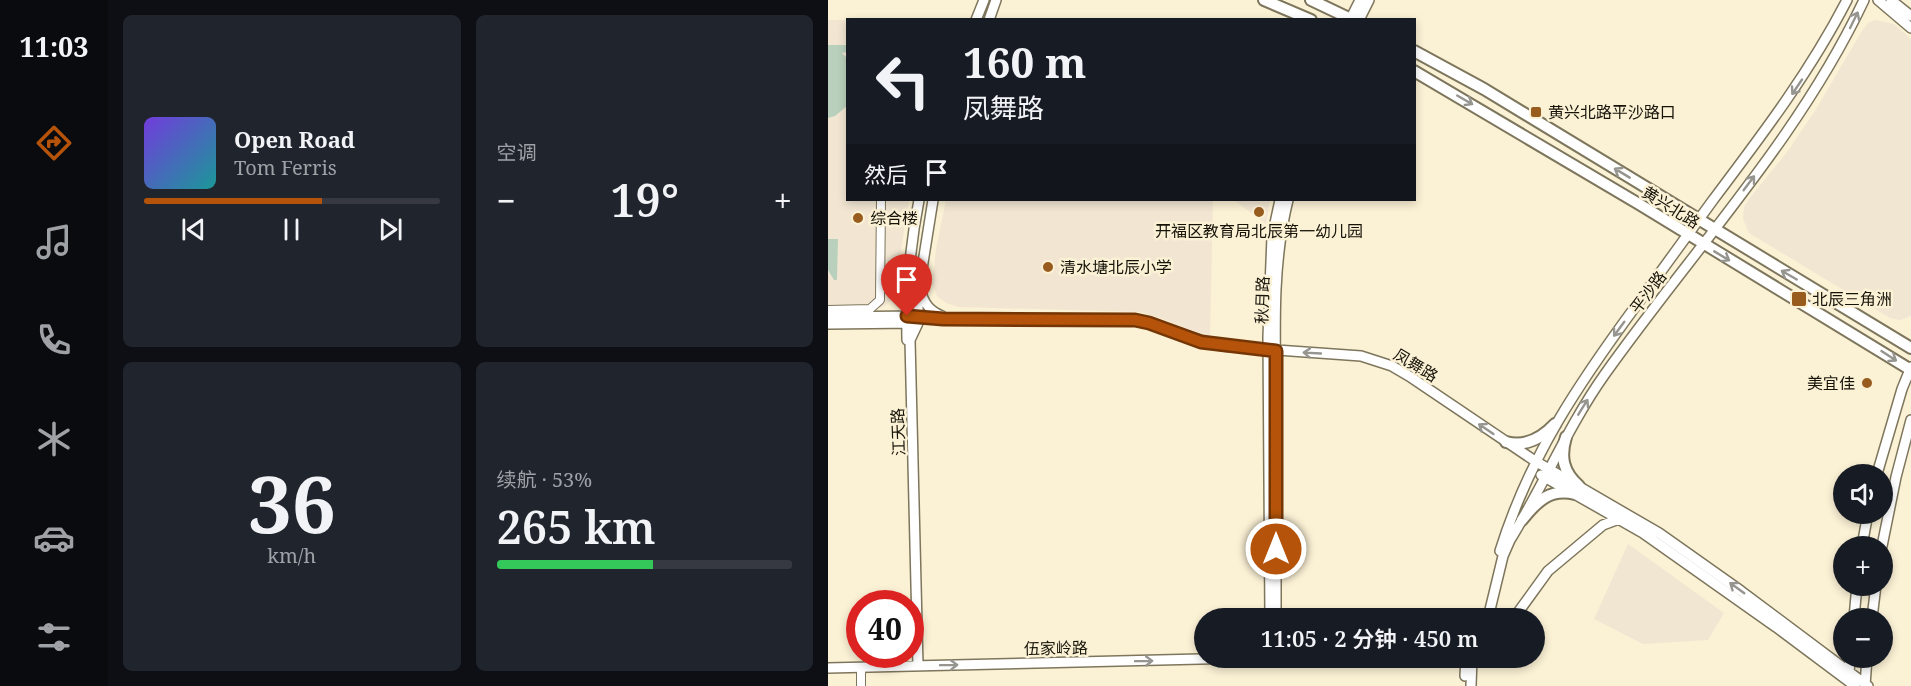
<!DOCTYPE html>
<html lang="zh">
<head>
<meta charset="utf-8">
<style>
	:root { --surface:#171b24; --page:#20242c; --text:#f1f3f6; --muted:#9ea1a6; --line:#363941; --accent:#b45309 }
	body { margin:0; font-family:"Noto Serif","Noto Sans SC",serif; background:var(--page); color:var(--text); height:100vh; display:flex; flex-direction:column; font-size:22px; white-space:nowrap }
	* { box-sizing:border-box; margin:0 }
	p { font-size:20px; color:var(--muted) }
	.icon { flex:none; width:33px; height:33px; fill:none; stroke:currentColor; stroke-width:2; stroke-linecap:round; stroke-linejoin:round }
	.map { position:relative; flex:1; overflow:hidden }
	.panel { display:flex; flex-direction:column; gap:15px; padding:15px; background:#0d0f14; width:720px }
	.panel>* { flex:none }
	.hud { position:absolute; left:18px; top:18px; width:570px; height:183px; border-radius:0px; box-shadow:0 3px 9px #0003; background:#171b24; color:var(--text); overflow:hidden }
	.buttons { position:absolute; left:1005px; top:464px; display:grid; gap:12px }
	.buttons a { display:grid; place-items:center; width:60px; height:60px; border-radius:50%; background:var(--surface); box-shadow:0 3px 9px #0003; font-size:30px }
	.speed { position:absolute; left:18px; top:590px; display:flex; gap:12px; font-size:30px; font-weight:700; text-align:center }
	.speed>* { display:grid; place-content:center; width:78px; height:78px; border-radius:50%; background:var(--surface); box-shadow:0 3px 9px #0003; line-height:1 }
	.speed .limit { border:9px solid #d22; background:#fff; color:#111 }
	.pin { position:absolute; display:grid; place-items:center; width:51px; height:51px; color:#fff; margin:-62px -26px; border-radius:50% 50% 50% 0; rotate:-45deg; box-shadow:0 0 6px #0007 }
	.pin .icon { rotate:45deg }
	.me { position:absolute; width:66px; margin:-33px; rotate:0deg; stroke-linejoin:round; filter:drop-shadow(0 0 4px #0008) }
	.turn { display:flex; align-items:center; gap:21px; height:126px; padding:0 18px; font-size:27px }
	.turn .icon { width:78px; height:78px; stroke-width:2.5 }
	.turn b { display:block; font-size:42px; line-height:51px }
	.then { display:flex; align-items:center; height:57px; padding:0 18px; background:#0003; gap:12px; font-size:22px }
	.big { font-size:45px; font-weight:600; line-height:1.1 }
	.panel .tile { flex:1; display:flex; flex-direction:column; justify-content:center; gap:9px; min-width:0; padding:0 21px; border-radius:9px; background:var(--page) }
	.panel .dial { align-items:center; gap:0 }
	.dial b { font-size:78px; line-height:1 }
	.song { display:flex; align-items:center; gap:18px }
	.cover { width:72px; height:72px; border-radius:9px; background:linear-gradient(135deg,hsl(260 70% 55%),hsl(180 70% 35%)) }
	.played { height:6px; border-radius:3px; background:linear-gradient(90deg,var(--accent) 60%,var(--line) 60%) }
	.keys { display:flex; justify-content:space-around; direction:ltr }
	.heat { display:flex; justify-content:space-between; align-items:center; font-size:33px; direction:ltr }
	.charge { height:9px; border-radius:4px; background:linear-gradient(90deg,#34c759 53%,var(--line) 0) }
	.panel .tiles { flex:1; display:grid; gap:15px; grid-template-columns:repeat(2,1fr) }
	.trip { position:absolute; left:366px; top:608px; width:351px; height:60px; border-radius:30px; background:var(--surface); box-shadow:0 3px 9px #0003; font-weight:600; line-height:60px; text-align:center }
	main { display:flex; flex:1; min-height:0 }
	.dock { display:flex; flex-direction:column; width:108px; justify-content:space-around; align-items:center; background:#090b0e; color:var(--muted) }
	.dock .icon { width:42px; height:42px }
	.dock .current { color:var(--accent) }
	.dock b { font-size:27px; color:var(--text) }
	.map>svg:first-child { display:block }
	.commercial { fill:#f1e6d2 }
	.education { fill:#f2e6d2 }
	.green { fill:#b9d1bc }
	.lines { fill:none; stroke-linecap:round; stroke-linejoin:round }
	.minor-casing { stroke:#7e765c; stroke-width:10 }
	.tertiary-casing { stroke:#7e765c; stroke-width:12 }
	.secondary-casing { stroke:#7e765c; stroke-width:14 }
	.minor { stroke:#fff; stroke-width:8 }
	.tertiary { stroke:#fff; stroke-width:9 }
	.secondary { stroke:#fff; stroke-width:10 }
	.oneway { stroke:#969590 }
	.route-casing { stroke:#753606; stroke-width:15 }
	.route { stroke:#b45309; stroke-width:10 }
	.poi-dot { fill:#985c1e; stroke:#fbf1d5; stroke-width:2 }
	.labels { text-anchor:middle; stroke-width:5; stroke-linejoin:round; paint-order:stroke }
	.poi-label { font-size:16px; fill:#161309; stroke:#fbf1d5; text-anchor:start }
	.street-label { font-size:16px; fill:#161309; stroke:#fbf1d5 }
</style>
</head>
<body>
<main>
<nav class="dock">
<b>11:03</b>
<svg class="icon current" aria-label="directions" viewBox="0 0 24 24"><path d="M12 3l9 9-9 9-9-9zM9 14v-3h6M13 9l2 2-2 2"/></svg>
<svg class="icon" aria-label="music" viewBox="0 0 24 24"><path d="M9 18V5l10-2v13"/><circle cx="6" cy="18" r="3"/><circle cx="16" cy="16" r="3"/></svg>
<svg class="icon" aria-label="phone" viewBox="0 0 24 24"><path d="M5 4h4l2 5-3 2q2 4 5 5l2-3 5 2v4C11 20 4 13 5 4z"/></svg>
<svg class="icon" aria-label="climate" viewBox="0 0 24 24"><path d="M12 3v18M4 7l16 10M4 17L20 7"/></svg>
<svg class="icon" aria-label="car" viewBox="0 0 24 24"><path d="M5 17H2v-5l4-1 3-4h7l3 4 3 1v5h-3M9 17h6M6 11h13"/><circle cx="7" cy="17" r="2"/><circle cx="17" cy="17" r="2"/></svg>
<svg class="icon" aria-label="filters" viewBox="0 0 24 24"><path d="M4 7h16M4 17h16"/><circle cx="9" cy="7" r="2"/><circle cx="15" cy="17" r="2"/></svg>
</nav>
<section class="panel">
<div class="tiles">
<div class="tile">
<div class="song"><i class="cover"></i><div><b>Open Road</b><p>Tom Ferris</p></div></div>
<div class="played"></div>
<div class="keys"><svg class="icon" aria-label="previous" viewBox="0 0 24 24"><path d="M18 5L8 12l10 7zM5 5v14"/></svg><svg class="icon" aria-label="pause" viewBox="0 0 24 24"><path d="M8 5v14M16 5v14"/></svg><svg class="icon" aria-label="next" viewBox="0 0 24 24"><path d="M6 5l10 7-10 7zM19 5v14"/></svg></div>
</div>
<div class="tile"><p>空调</p>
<div class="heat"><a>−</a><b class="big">19°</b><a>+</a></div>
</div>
<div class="tile dial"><b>36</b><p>km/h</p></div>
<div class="tile"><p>续航 · 53%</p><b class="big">265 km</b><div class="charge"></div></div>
</div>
</section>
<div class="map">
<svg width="1083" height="686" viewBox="0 0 1083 686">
	<rect width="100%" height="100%" fill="#fbf1d5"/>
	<path class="commercial" d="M1047 20 1066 24 1083 39V316L1072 320 1062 318 1052 312 921 233 915 219 916 207 921 199 959 152 987 111 1034 31 1040 23Z
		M800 544 896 613 880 640 815 644 766 619Z"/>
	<path class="education" d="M0 20H19L20 200H81L67 288 62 301 57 306 48 309 0 310Z
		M118 200H385L382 336 366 332 335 319 312 312 131 307 118 303 109 296 104 284 108 249Z
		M406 200H442L438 224Z"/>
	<path class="green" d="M0 45H20L19 52 14 53 19 58V106L7 116 0 118Z
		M0 239H10L9 280H6L0 270Z"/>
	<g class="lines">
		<g class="minor-casing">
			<path id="minor" d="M0 310 42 309 52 300 53 200
				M33 667V686"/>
		</g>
		<g class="tertiary-casing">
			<path id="tertiary" d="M1050 0 1083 28
				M1063 0 1083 16
				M148 20 156 0
				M161 20 168 0
				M522 20 532 0
				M531 20 541 0
				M93 292C96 304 102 311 114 316
				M0 317 90 316 115 319 307 320C337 326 364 340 395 346L533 356 564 366 581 376 707 461 831 533 913 591 1040 686
				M0 324 85 323
				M79 340C78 292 82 246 91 200
				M1049 474 1074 389 1083 367
				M713 475 815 533 948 627 1027 686
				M1034 546 1040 513
				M1054 546 1068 477 1083 420
				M672 551C702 455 751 383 810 303 835 269 860 234 885 200 934 135 982 72 1019 0
				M442 618 440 337 444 237 452 200
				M448 618C448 545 448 472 448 399 447 333 444 264 460 200
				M660 618 675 556 682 540C716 485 740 426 777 374 865 250 971 138 1036 0
				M686 618 720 571 775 525 791 519
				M1026 618 1029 585
				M1044 618 1048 585
				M90 666 82 340 90 323V294L105 200
				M0 668 456 657
				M637 676 638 657
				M1021 676 1022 657
				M643 686 644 657
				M1037 686 1039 657"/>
		</g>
		<g class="secondary-casing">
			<path id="secondary" d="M436 0 483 20
				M483 0 525 20
				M586 51 656 89 1083 348
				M586 71 811 204 1083 370
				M738 437C732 457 735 472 751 486
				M678 442C697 447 714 438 727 424
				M694 520C709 501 722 488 747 494"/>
		</g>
		<use href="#minor" class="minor"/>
		<use href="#tertiary" class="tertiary"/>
		<use href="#secondary" class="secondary"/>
	</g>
	<defs><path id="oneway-shaft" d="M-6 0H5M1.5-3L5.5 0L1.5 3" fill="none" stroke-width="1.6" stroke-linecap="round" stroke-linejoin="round" transform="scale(1.5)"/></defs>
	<g class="oneway">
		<use href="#oneway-shaft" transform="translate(1026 20) rotate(-64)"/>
		<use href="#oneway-shaft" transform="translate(969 87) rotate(124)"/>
		<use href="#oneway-shaft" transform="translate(637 100) rotate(30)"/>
		<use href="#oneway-shaft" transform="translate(794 173) rotate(-149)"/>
		<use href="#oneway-shaft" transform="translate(921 183) rotate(-53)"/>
		<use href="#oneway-shaft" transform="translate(894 256) rotate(31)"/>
		<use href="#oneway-shaft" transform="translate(961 275) rotate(-150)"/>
		<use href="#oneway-shaft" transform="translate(791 329) rotate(126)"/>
		<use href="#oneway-shaft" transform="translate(484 353) rotate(-177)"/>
		<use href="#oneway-shaft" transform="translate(1061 356) rotate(33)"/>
		<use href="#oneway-shaft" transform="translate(755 407) rotate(-58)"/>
		<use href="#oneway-shaft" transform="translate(658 429) rotate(-146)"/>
		<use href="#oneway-shaft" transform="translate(909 588) rotate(-144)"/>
		<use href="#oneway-shaft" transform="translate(316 661) rotate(-1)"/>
		<use href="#oneway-shaft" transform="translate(121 665) rotate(-1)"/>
	</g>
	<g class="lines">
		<g class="route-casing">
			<path id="route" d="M79 316 115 319 307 320 321 323 373 342 448 351V549"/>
		</g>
		<use href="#route" class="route"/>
	</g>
	<g class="poi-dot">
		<rect x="702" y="106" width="12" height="12" rx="3"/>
		<circle cx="431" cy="212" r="6"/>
		<circle cx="30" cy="218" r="6"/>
		<circle cx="220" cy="267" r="6"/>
		<rect x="963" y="291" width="16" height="16" rx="3"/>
		<circle cx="1039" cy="383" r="6"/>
	</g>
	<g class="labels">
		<g class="poi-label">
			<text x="720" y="118">黄兴北路平沙路口</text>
			<text x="42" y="224">综合楼</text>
			<text x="431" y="237" text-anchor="middle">开福区教育局北辰第一幼儿园</text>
			<text x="232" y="273">清水塘北辰小学</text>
			<text x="984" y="305">北辰三角洲</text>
			<text x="1027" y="389" text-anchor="end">美宜佳</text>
		</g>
		<g class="street-label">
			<text transform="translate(843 207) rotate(32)" y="6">黄兴北路</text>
			<text transform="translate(820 292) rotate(-53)" y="6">平沙路</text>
			<text transform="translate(434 300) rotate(-88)" y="6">秋月路</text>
			<text transform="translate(588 365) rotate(31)" y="6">凤舞路</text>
			<text transform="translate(70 432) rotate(-92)" y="6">江天路</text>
			<text transform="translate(228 648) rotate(-1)" y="6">伍家岭路</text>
		</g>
	</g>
</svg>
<div class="buttons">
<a><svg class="icon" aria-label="sound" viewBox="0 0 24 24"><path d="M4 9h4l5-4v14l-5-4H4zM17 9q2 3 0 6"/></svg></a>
<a>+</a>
<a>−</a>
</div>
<div class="speed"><div class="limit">40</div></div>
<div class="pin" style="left:79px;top:316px;background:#d93025"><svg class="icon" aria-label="arrive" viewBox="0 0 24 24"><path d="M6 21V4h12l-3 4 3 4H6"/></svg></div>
<svg class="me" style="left:448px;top:549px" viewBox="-20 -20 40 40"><circle r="17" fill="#b45309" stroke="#fff" stroke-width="3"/><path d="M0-11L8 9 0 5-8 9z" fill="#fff"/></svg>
<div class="trip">11:05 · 2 分钟 · 450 m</div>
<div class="hud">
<div class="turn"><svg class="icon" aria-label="left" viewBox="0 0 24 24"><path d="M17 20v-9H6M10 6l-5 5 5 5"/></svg><div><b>160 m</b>凤舞路</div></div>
<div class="then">然后<svg class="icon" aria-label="arrive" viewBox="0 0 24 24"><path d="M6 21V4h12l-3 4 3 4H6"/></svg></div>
</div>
</div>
</main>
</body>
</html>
